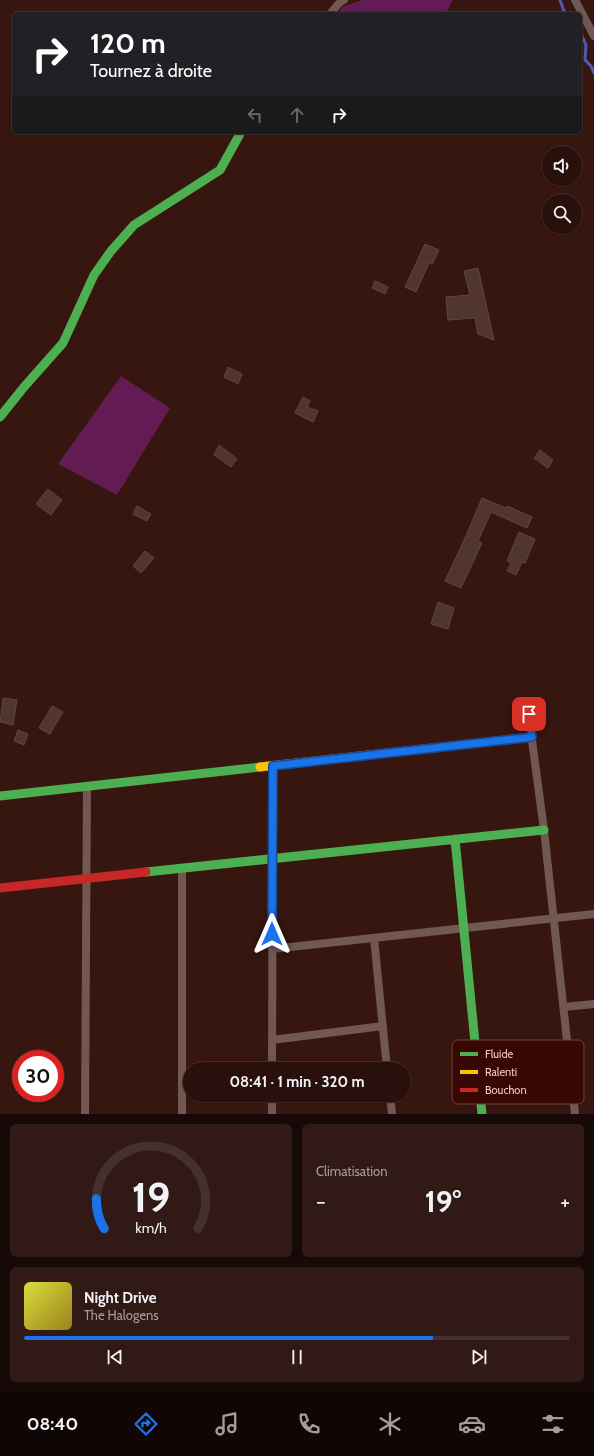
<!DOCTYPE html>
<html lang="fr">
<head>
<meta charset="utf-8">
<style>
	:root { --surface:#29100c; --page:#311915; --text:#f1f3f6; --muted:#a59d9d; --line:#45302d; --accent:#1a73e8 }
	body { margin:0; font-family:Cabin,sans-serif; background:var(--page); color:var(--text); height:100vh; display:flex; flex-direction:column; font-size:15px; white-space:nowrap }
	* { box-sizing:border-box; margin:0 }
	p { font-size:13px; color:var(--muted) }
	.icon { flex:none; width:22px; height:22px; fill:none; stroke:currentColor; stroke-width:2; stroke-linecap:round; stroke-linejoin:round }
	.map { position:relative; height:1114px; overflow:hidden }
	.panel { display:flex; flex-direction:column; gap:10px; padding:10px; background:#170907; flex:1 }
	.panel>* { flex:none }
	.banner { position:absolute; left:12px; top:12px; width:570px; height:122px; border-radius:6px; box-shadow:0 1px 3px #0004,0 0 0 1px var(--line); background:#202124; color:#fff; overflow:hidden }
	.fabs { position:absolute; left:542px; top:146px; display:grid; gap:8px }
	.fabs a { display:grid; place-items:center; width:40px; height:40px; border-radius:50%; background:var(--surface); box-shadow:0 1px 3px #0004,0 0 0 1px var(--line); font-size:20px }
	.speed { position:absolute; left:12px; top:1050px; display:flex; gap:8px; font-size:20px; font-weight:700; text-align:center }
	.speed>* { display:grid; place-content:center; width:52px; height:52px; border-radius:50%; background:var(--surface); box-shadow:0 1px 3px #0004,0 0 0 1px var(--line); line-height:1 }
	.speed .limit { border:6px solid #d22; background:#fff; color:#111 }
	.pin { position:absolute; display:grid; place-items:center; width:34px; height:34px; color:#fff; margin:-17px; border-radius:8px; box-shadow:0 2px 6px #0006 }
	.me { position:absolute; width:44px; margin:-22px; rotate:0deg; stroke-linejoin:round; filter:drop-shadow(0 0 3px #0008) }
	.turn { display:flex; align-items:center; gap:14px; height:84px; padding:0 12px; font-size:18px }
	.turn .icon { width:52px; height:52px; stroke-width:2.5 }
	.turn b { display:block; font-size:28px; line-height:34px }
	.lanes { display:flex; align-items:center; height:38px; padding:0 12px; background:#0003; justify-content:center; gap:20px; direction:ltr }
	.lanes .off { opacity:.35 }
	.big { font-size:30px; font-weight:800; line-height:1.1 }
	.panel .widget { flex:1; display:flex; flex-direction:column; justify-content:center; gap:6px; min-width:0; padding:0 14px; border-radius:6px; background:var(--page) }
	.panel .dial { align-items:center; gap:0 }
	.dial svg { height:104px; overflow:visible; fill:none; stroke:var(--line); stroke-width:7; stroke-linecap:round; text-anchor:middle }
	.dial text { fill:var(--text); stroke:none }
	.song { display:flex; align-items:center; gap:12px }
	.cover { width:48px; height:48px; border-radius:6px; background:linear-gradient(135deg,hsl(60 70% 55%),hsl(50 70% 35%)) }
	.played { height:4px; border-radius:2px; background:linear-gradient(90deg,var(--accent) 75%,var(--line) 75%) }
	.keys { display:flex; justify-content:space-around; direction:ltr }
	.heat { display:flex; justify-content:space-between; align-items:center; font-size:22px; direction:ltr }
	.panel .tiles { flex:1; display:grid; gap:10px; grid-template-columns:1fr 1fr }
	.widget:last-child { grid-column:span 2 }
	.trip { position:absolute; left:183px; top:1062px; width:228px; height:40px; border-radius:20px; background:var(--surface); box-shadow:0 1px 3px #0004,0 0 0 1px var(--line); font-weight:800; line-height:40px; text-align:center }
	.tab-bar { display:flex; height:64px; justify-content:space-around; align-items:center; background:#100605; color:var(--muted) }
	.tab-bar .icon { width:28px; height:28px }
	.tab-bar .on { color:var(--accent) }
	.tab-bar b { font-size:18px; color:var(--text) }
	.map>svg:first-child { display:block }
	.green { fill:#631b53 }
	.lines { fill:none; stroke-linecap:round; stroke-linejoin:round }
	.stream { stroke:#5259b4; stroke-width:3 }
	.building { fill:#51352f; stroke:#61453f }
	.street { stroke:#715852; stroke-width:8 }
	.fast { stroke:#4caf50; stroke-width:9 }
	.slow { stroke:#ffc107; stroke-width:9 }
	.jam { stroke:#c62828; stroke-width:9 }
	.route-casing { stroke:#114b97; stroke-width:10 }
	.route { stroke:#1a73e8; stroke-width:7 }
	.key { fill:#360801; stroke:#6e423a; stroke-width:1 }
	.key-label { font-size:11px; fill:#f1cac0 }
</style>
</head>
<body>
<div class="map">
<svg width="594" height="1114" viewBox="0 0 594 1114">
	<rect width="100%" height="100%" fill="#371610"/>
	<path class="green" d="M362 0H453L445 14H338L342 7Z
		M121 376 170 408 117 495 58 464Z"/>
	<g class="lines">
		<path class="stream" d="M560 0 564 11 567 14
			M580 31 586 45 585 60 591 66 594 73"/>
	</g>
	<path class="building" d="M425 244 439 250 432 264 429 263 416 292 405 287Z
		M478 268 494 340 478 334 475 318 448 320 446 297 470 295 464 271Z
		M375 281 388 287 385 294 372 288Z
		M228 367 242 374 238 384 224 377Z
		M303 397 310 401 307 407 318 411 313 422 295 413Z
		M219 445 237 459 231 467 214 455Z
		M540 450 553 460 548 468 534 458Z
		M48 489 62 500 51 515 36 504Z
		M482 498 506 508 507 506 532 517 527 528 491 512 478 541 482 543 461 588 445 581 466 536Z
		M137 506 151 514 147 521 133 514Z
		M519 532 535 539 525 563 522 562 516 575 507 571 511 563 507 561Z
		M145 551 154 558 141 573 133 566Z
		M438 602 454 608 448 629 431 624Z
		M3 698 17 700 13 725 0 722Z
		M52 706 63 712 50 734 39 728Z
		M18 730 28 734 24 745 14 741Z"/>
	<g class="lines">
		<path class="street" d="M575 0 594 36
			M330 14 340 2 344 0
			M527 703 544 830 575 1114
			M374 938 387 1069
			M272 949 594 914
			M564 1007 594 1004
			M272 1040 383 1026
			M272 1069 273 766
			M390 1095 392 1114
			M85 1114 87 786
			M182 1114V868
			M272 1114V1095"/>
		<path class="fast" d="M0 417 24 387 63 343 94 275 111 251 134 225 220 170 241 132
			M0 796 260 767
			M455 839 482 1114
			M146 872 544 830"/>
		<path class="slow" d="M260 767 532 737"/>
		<path class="jam" d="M0 888 146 872"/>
	</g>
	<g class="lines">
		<g class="route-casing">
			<path id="route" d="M272 934 273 766 532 737 529 714"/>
		</g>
		<use href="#route" class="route"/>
	</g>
	<rect x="452" y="1040" width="132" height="64" rx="6" class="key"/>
	<rect x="460" y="1052" width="18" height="4" fill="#4caf50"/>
	<rect x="460" y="1070" width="18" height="4" fill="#ffc107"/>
	<rect x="460" y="1088" width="18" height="4" fill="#c62828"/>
	<g class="key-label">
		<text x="485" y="1058">Fluide</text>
		<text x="485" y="1076">Ralenti</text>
		<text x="485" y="1094">Bouchon</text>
	</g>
</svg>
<div class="fabs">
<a><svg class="icon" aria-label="sound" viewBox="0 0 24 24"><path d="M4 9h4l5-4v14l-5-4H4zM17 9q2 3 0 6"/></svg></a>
<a><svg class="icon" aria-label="search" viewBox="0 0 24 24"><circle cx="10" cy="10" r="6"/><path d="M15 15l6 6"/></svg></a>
</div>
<div class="speed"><div class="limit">30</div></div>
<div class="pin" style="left:529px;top:714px;background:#d93025"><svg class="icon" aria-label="arrive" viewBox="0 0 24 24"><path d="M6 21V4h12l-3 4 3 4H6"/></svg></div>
<svg class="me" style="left:272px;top:934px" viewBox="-20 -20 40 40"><path d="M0-17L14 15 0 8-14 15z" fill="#1a73e8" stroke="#fff" stroke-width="4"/></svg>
<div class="trip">08:41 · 1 min · 320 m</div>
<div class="banner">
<div class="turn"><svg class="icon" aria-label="right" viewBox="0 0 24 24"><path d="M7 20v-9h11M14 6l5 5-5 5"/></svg><div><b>120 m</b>Tournez à droite</div></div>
<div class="lanes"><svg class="icon off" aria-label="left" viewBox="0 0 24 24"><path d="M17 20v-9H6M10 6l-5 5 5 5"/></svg><svg class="icon off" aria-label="ahead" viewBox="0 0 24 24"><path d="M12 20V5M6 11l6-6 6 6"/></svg><svg class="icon" aria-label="right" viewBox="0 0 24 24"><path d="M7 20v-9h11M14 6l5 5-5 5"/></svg></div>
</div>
</div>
<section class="panel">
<div class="tiles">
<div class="widget dial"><svg viewBox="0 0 100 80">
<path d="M14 69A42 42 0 1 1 86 69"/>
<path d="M14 69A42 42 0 0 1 8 46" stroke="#1a73e8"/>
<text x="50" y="56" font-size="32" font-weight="700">19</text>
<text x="50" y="72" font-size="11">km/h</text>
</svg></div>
<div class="widget"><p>Climatisation</p>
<div class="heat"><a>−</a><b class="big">19°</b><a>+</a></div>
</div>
<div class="widget">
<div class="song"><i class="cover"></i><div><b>Night Drive</b><p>The Halogens</p></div></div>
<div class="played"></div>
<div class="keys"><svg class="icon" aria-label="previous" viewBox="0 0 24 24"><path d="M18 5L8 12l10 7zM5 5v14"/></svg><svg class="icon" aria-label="pause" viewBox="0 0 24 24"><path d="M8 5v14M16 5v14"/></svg><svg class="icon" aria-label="next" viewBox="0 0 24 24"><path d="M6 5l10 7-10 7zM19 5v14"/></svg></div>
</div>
</div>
</section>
<nav class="tab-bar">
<b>08:40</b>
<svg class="icon on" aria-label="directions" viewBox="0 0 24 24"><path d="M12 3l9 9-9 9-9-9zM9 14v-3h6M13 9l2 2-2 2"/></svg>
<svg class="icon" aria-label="music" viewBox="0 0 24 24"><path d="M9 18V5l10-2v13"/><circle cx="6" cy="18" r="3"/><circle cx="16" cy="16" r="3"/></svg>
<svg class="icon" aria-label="phone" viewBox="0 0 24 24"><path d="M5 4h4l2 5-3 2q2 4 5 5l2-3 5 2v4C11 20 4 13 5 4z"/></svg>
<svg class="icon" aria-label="climate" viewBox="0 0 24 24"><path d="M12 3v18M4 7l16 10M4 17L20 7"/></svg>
<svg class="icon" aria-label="car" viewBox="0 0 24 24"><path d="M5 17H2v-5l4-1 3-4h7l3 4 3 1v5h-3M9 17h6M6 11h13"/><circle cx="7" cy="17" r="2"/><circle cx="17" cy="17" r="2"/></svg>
<svg class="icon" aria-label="filters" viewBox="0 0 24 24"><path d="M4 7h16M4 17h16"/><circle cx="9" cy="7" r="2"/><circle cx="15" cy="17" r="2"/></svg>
</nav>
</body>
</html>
